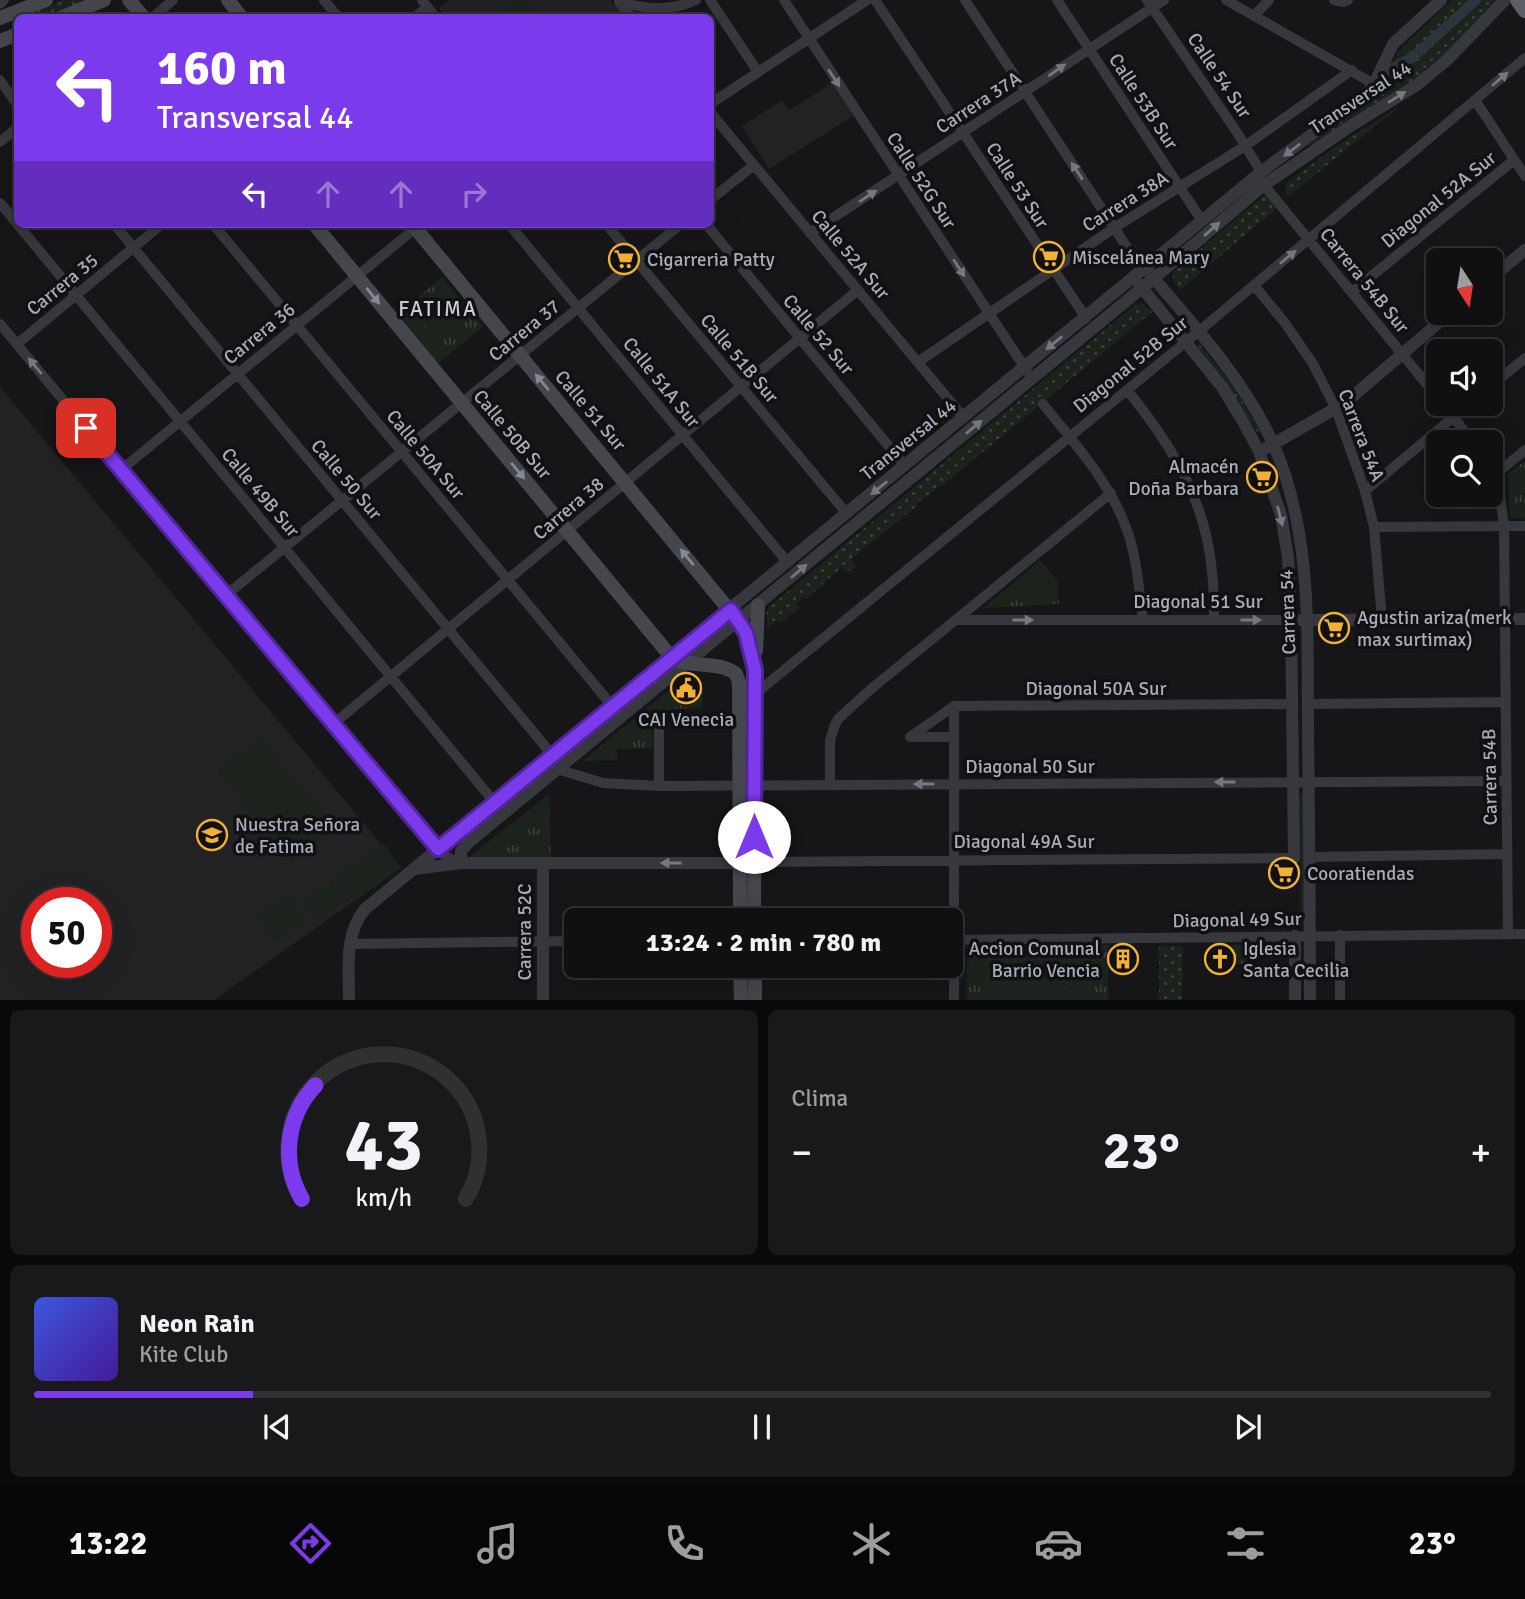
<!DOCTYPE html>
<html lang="es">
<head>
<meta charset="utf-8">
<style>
	:root { --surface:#101012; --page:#19191b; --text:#f1f3f6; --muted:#9c9d9f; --line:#303032; --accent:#7c3aed }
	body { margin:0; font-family:Signika,sans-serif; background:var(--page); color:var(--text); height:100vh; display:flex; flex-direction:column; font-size:26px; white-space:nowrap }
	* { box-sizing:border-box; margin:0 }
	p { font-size:23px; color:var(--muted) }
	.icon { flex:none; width:38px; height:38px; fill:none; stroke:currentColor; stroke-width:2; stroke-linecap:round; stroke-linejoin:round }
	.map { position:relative; height:1000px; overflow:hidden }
	.side { display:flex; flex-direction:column; gap:10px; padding:10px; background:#09090a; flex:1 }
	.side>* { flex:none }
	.hud { position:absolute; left:14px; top:14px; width:700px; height:214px; border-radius:10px; box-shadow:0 7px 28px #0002,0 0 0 2px var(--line); background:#7c3aed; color:#fff; overflow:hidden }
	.needle { width:46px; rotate:168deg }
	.buttons { position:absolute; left:1426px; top:248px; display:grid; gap:14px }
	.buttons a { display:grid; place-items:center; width:77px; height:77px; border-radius:10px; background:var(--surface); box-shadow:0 7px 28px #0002,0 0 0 2px var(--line); font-size:35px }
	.speed { position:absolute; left:21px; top:887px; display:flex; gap:14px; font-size:35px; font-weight:700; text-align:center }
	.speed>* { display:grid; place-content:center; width:91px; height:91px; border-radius:50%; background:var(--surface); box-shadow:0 7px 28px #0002,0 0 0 2px var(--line); line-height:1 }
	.speed .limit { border:10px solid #d22; background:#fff; color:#111 }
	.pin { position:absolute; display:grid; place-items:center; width:60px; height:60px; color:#fff; margin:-30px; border-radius:14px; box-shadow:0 4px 10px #0006 }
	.me { position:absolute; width:77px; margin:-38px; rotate:0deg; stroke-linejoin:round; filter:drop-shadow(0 0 5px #0008) }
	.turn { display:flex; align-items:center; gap:24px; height:147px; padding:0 28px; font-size:32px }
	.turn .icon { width:91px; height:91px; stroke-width:2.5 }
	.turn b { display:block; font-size:49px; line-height:60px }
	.lanes { display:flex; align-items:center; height:66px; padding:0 28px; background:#0003; justify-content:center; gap:35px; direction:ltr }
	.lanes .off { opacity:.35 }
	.big { font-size:52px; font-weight:700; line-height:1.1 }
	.side .card { flex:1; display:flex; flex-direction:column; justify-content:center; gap:10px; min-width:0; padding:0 24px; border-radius:10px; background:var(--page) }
	.side .dial { align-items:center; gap:0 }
	.dial svg { height:182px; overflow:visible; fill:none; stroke:var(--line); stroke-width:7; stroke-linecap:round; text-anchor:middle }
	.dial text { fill:var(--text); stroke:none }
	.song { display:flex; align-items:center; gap:21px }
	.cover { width:84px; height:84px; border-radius:10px; background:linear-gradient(135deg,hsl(230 70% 55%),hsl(260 70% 35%)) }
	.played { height:7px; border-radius:4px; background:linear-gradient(90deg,var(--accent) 15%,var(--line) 15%) }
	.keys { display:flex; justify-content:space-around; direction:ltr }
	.heat { display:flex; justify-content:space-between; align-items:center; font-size:38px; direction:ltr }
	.side .tiles { flex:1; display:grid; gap:10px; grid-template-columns:1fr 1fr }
	.card:last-child { grid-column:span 2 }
	.trip { position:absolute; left:564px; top:908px; width:399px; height:70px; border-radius:10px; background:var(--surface); box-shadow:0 7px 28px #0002,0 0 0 2px var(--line); font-weight:700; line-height:70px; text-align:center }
	.tab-bar { display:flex; height:112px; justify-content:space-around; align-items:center; background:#060607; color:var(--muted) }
	.tab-bar .icon { width:49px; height:49px }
	.tab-bar .current { color:var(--accent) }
	.tab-bar b { font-size:32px; color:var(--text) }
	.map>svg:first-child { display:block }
	.built { fill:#222225; fill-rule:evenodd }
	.grass { fill:url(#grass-dots) }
	.park { fill:url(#park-tufts) }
	.pitch { fill:#1c231d }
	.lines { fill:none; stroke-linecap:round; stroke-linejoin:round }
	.canal { stroke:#2c353c; stroke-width:10 }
	.minor { stroke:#37383d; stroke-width:10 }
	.tertiary { stroke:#37383d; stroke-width:12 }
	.secondary { stroke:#45474d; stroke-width:14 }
	.trunk { stroke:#5b5e65; stroke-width:16 }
	.oneway { fill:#757881 }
	.oneway2 { fill:#858993 }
	.route-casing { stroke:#51269a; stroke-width:18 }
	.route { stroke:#7c3aed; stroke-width:12 }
	.labels { text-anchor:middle; stroke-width:7; stroke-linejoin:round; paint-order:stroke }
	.street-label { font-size:19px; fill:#a8adb8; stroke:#111113 }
	.poi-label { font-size:19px; fill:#a8adb8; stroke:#111113; text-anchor:start }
	.neighbourhood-label { font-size:21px; letter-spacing:2px; fill:#c9ccd4; stroke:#111113 }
</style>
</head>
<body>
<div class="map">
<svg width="1525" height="1001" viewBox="0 0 1525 1001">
	<defs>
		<pattern id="grass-dots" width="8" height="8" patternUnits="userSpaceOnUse" patternTransform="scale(1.75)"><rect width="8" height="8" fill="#1c231d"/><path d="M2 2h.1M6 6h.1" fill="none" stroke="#3a403c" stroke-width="1.8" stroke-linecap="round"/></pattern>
		<pattern id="park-tufts" width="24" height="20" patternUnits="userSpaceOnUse" patternTransform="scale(1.75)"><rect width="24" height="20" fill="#1c231d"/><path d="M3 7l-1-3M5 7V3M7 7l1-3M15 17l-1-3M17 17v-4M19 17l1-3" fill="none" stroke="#3a403c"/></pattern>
	</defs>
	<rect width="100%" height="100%" fill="#161618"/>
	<path class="built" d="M449 0H610L624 17H447L439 8Z
		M834 82 855 115 769 169 742 126 782 100 789 110Z
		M0 387 401 868 214 1000H0ZM37 903H96V962H37Z"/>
	<path class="grass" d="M62 0H90L47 17 19 18Z
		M1452 0H1497L1441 58 1420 76 1311 146 1310 144 1376 96 1398 52Z
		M1400 106 1288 197 1285 191 1287 182 1335 147Z
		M1266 194 1277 208 1180 290 1173 281V272Z
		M1141 303 1152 312 948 481 917 503 918 505 851 559 856 566 847 573 841 568 806 599 804 597 796 604 799 608 780 623 777 620 768 628 766 614 769 607 1136 304Z
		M1199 344 1232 385 1260 431 1258 433 1229 387 1197 346Z
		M1300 794H1303L1304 920H1301Z
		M1230 945H1249V964H1230Z
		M1159 946H1183L1182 1000H1159Z"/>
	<path class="park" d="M442 277 483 327 438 363 398 314Z
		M1525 461V518L1510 519 1508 474Z
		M1040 560 1057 580 1059 604 984 608Z
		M702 681V708L672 709V716L652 718 653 748 617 749V760L583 761 675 685 682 682Z
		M549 794 551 857 468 858Z
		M1108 945V1000L967 1001V946Z"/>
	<path class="pitch" d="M512 0H527L536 10 527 17H497L494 14Z
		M449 287 464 305 431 333 415 315Z
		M1048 574 1053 593 1018 603 1013 584Z
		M260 737 334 828 292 861 218 771Z
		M383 843 401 868 354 902 336 878Z
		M333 880 347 900 314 921 301 901Z
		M288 896 306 921 275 941 258 916Z
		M1001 969H1029V1000H1001Z
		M1036 969H1064V1000H1036Z"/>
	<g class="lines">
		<path class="canal" d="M1389 70 1413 57 1476 0"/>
		<path class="minor" d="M324 0 339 18
			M422 0 436 18
			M710 0 758 72
			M784 0 1027 371
			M875 0 1086 318
			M965 0 1130 252 1145 269
			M1057 0 1202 221
			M1147 0 1238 134 1261 172
			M1226 0 1374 84
			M1334 0 1343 2 1348 0
			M619 2C646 9 670 12 696 0
			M619 2 632 18
			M0 4 4 0
			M1254 16 1269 0
			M152 18 173 0
			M414 18 427 7
			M0 80 18 106
			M1475 100 1525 176
			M710 104 867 0
			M710 112 964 418
			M0 142 18 127
			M1264 185 1438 398
			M710 200 754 165
			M0 203 495 803
			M114 224 553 756
			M213 224 613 707
			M509 224 788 563
			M606 224 847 514
			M706 224 905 466
			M810 233 1164 0
			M1254 285 1285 323 1313 364 1336 409 1365 491 1374 527 1382 620
			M1352 292 1514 160
			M0 324 332 725 434 845 447 857 461 863
			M17 344 162 224
			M918 362 1114 228 1245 146 1352 70
			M1491 386 1525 358
			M1127 390C1171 444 1206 500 1212 572 1214 588 1214 604 1214 620
			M1043 404C1074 443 1110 482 1127 530 1137 558 1139 590 1143 620
			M1444 404 1473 443
			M1491 466 1497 473 1504 526 1508 934
			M121 470 418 226
			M1497 473 1525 450
			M1365 491 1469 404
			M1374 527 1525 526
			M225 596 681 224
			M956 620H1291
			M755 694 1198 332 1525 58
			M1308 704 1506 702
			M954 706V1001
			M332 725 858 290
			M659 731V786
			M910 737 954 706 1292 704
			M910 737H954
			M557 769 603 783 659 786 1506 781
			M830 785V740L835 725 838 719 871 689 1111 493
			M1309 857 1507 854
			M754 862 1294 858
			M950 940 1525 934
			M349 944 576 941
			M1340 1001V935"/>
		<path class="tertiary" d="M1150 274C1195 326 1243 379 1272 441 1313 532 1307 632 1308 729 1309 820 1310 910 1310 1001
			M1491 278 1525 250
			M1139 284 1222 387 1241 418 1259 451 1281 515 1288 557 1291 620 1294 858
			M1266 448 1345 403 1450 313
			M1301 620 1525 619
			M461 863V851L469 842 1153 279 1264 185 1349 127 1417 85 1447 60 1505 0
			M543 863V1001
			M415 869 461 863H740
			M1295 936V1001
			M349 1001C349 968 344 935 365 909L1261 172 1366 94 1374 84 1393 44 1441 0"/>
		<path class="secondary" d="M129 0 144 18
			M228 0 242 18
			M0 18 46 0
			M60 18 104 0
			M0 41 18 34
			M314 224 672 658C692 669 719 660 736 674L739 682 740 920
			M412 224 744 628 749 640 755 670 754 920
			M756 651 758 605
			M740 966 741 1001
			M755 966V1001"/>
		<path class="trunk" d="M1518 0 1525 10"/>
	</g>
	<defs><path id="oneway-solid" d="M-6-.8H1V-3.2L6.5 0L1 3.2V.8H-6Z" transform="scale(1.75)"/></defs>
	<g class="oneway">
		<use href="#oneway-solid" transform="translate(1057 70) rotate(-35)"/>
		<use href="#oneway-solid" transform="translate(834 78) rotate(57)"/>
		<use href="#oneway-solid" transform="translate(1500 79) rotate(-40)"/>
		<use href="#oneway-solid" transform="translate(1397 97) rotate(-32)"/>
		<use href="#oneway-solid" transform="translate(1292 150) rotate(143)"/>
		<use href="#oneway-solid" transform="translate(1077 171) rotate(-123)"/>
		<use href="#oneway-solid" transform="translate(868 196) rotate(-33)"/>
		<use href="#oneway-solid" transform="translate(1212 229) rotate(-41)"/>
		<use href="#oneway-solid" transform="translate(1288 257) rotate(-40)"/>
		<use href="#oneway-solid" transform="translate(959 268) rotate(57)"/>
		<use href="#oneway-solid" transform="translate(1054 343) rotate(141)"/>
		<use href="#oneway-solid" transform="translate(35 366) rotate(-130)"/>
		<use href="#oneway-solid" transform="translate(974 427) rotate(-40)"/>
		<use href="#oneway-solid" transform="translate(879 488) rotate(141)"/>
		<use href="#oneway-solid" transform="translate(1280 516) rotate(76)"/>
		<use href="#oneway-solid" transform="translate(799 571) rotate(-40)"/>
		<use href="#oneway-solid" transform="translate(1023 620)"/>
		<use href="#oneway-solid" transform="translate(1251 620)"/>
		<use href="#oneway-solid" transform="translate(1225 782) rotate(180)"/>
		<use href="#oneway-solid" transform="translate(924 784) rotate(180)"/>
		<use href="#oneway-solid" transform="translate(671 863) rotate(180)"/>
	</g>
	<g class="oneway2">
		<use href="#oneway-solid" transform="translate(373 296) rotate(51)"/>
		<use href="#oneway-solid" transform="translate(542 382) rotate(-130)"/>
		<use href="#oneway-solid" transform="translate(518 471) rotate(50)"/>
		<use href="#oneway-solid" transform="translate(687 557) rotate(-129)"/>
	</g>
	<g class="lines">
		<g class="route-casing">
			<path id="route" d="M86 428 438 849 731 610 746 633 755 670 754 837"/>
		</g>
		<use href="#route" class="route"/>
	</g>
	<defs>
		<g id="supermarket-ring" transform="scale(1.575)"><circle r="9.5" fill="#111113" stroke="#f2b134" stroke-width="1.5"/><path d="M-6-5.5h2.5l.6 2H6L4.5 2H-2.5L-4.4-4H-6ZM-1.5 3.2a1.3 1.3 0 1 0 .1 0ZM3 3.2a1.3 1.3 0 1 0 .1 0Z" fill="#f2b134"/></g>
		<g id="civic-ring" transform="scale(1.575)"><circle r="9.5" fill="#111113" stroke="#f2b134" stroke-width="1.5"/><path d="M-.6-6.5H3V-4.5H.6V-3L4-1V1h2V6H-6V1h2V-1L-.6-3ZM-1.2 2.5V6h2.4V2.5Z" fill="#f2b134"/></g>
		<g id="school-ring" transform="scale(1.575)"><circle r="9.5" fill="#111113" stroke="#f2b134" stroke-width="1.5"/><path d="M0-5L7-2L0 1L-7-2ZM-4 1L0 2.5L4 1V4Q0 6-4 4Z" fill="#f2b134"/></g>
		<g id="building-ring" transform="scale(1.575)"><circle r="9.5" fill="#111113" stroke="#f2b134" stroke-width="1.5"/><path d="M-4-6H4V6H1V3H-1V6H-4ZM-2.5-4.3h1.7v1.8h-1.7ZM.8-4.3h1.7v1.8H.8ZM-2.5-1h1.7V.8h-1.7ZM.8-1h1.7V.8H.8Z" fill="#f2b134"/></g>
		<g id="church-ring" transform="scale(1.575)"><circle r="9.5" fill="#111113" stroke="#f2b134" stroke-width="1.5"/><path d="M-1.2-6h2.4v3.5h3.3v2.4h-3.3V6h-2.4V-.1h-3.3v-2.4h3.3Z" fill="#f2b134"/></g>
	</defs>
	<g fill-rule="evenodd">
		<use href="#supermarket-ring" x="1049" y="257"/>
		<use href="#supermarket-ring" x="624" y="259"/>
		<use href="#supermarket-ring" x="1262" y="477"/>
		<use href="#supermarket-ring" x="1334" y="628"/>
		<use href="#civic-ring" x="686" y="688"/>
		<use href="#school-ring" x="212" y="835"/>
		<use href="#supermarket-ring" x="1284" y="873"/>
		<use href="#building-ring" x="1123" y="959"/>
		<use href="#church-ring" x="1220" y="959"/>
	</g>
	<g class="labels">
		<g class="street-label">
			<text transform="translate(1220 75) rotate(56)" y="7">Calle 54 Sur</text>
			<text transform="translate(1360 97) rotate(-33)" y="7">Transversal 44</text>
			<text transform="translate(1144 101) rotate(57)" y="7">Calle 53B Sur</text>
			<text transform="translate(978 102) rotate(-33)" y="7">Carrera 37A</text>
			<text transform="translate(922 180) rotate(57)" y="7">Calle 52G Sur</text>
			<text transform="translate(1018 185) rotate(57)" y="7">Calle 53 Sur</text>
			<text transform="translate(1438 199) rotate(-39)" y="7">Diagonal 52A Sur</text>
			<text transform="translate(1125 201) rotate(-32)" y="7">Carrera 38A</text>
			<text transform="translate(851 254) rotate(50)" y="7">Calle 52A Sur</text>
			<text transform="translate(1365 280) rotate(51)" y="7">Carrera 54B Sur</text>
			<text transform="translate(62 284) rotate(-39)" y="7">Carrera 35</text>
			<text transform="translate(524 330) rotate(-39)" y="7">Carrera 37</text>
			<text transform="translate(259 333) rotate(-39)" y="7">Carrera 36</text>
			<text transform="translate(819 334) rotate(50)" y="7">Calle 52 Sur</text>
			<text transform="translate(740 358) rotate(50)" y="7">Calle 51B Sur</text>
			<text transform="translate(1130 364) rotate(-39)" y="7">Diagonal 52B Sur</text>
			<text transform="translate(662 382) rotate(51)" y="7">Calle 51A Sur</text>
			<text transform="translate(591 410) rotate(50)" y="7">Calle 51 Sur</text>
			<text transform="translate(513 434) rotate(50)" y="7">Calle 50B Sur</text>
			<text transform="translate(1362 435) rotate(69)" y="7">Carrera 54A</text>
			<text transform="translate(908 439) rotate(-39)" y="7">Transversal 44</text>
			<text transform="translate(426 454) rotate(50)" y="7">Calle 50A Sur</text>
			<text transform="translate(347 479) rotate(50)" y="7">Calle 50 Sur</text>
			<text transform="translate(261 492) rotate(50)" y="7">Calle 49B Sur</text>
			<text transform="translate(568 508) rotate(-40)" y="7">Carrera 38</text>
			<text x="1198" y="608">Diagonal 51 Sur</text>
			<text transform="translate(1287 612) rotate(-92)" y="7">Carrera 54</text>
			<text x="1096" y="695">Diagonal 50A Sur</text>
			<text x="1030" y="773">Diagonal 50 Sur</text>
			<text transform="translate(1489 777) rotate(-91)" y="7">Carrera 54B</text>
			<text x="1024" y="848">Diagonal 49A Sur</text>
			<text transform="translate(1237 919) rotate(-1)" y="7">Diagonal 49 Sur</text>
			<text transform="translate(524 932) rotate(-90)" y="7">Carrera 52C</text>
		</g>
		<g class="poi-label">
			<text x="1072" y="264">Miscelánea Mary</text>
			<text x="647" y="266">Cigarreria Patty</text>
			<text x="1239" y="473" text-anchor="end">Almacén<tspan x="1239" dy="22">Doña Barbara</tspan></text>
			<text x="1357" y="624">Agustin ariza(merk<tspan x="1357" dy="22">max surtimax)</tspan></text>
			<text x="686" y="726" text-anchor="middle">CAI Venecia</text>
			<text x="235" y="831">Nuestra Señora<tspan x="235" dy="22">de Fatima</tspan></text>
			<text x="1307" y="880">Cooratiendas</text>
			<text x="1100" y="955" text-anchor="end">Accion Comunal<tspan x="1100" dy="22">Barrio Vencia</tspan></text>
			<text x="1243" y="955">Iglesia<tspan x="1243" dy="22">Santa Cecilia</tspan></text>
		</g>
		<g class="neighbourhood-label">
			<text x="438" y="316">FATIMA</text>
		</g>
	</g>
</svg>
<div class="buttons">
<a><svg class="needle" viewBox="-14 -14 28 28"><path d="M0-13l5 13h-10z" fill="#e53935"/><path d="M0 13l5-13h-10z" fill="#9c9d9f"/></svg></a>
<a><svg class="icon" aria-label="sound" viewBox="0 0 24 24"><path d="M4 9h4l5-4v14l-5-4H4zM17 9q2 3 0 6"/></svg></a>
<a><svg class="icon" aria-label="search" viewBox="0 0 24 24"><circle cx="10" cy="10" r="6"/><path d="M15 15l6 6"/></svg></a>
</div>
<div class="speed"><div class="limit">50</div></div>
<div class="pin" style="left:86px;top:428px;background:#d93025"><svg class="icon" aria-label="arrive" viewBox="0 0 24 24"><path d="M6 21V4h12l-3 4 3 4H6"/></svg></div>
<svg class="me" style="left:754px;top:837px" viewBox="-20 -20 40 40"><circle r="19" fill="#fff"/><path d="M0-13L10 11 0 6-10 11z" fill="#7c3aed"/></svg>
<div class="trip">13:24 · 2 min · 780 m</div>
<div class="hud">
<div class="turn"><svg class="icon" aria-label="left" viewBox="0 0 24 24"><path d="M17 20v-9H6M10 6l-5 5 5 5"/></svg><div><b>160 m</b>Transversal 44</div></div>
<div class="lanes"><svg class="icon" aria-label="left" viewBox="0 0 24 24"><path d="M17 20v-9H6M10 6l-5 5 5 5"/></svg><svg class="icon off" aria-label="ahead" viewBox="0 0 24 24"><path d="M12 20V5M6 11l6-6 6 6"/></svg><svg class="icon off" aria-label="ahead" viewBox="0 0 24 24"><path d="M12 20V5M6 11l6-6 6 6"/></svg><svg class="icon off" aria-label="right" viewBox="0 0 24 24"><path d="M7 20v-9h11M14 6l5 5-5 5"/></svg></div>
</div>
</div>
<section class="side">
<div class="tiles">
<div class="card dial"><svg viewBox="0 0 100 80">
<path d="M14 69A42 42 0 1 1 86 69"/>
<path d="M14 69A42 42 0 0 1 20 19" stroke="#7c3aed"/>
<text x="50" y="56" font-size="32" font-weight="700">43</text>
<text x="50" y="72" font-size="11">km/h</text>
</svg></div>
<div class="card"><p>Clima</p>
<div class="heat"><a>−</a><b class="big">23°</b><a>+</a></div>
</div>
<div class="card">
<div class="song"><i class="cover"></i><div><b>Neon Rain</b><p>Kite Club</p></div></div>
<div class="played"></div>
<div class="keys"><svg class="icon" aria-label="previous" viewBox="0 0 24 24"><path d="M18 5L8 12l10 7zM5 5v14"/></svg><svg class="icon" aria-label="pause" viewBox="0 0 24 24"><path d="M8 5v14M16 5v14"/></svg><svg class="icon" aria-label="next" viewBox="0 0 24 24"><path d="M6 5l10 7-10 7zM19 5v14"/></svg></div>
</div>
</div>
</section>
<nav class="tab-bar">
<b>13:22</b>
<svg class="icon current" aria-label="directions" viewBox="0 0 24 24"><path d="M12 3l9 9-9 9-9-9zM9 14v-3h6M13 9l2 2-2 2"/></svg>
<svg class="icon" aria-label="music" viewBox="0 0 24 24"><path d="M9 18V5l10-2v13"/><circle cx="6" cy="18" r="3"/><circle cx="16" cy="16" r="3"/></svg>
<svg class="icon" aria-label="phone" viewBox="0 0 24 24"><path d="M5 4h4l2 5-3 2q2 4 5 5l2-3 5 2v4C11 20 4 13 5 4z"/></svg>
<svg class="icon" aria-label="climate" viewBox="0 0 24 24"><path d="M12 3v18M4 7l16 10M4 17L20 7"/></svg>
<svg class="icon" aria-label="car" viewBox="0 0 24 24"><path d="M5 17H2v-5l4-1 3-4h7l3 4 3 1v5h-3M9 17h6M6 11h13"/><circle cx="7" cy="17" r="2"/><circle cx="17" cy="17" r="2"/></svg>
<svg class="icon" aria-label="filters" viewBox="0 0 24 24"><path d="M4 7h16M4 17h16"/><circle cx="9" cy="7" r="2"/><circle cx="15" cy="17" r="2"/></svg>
<b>23°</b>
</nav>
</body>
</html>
